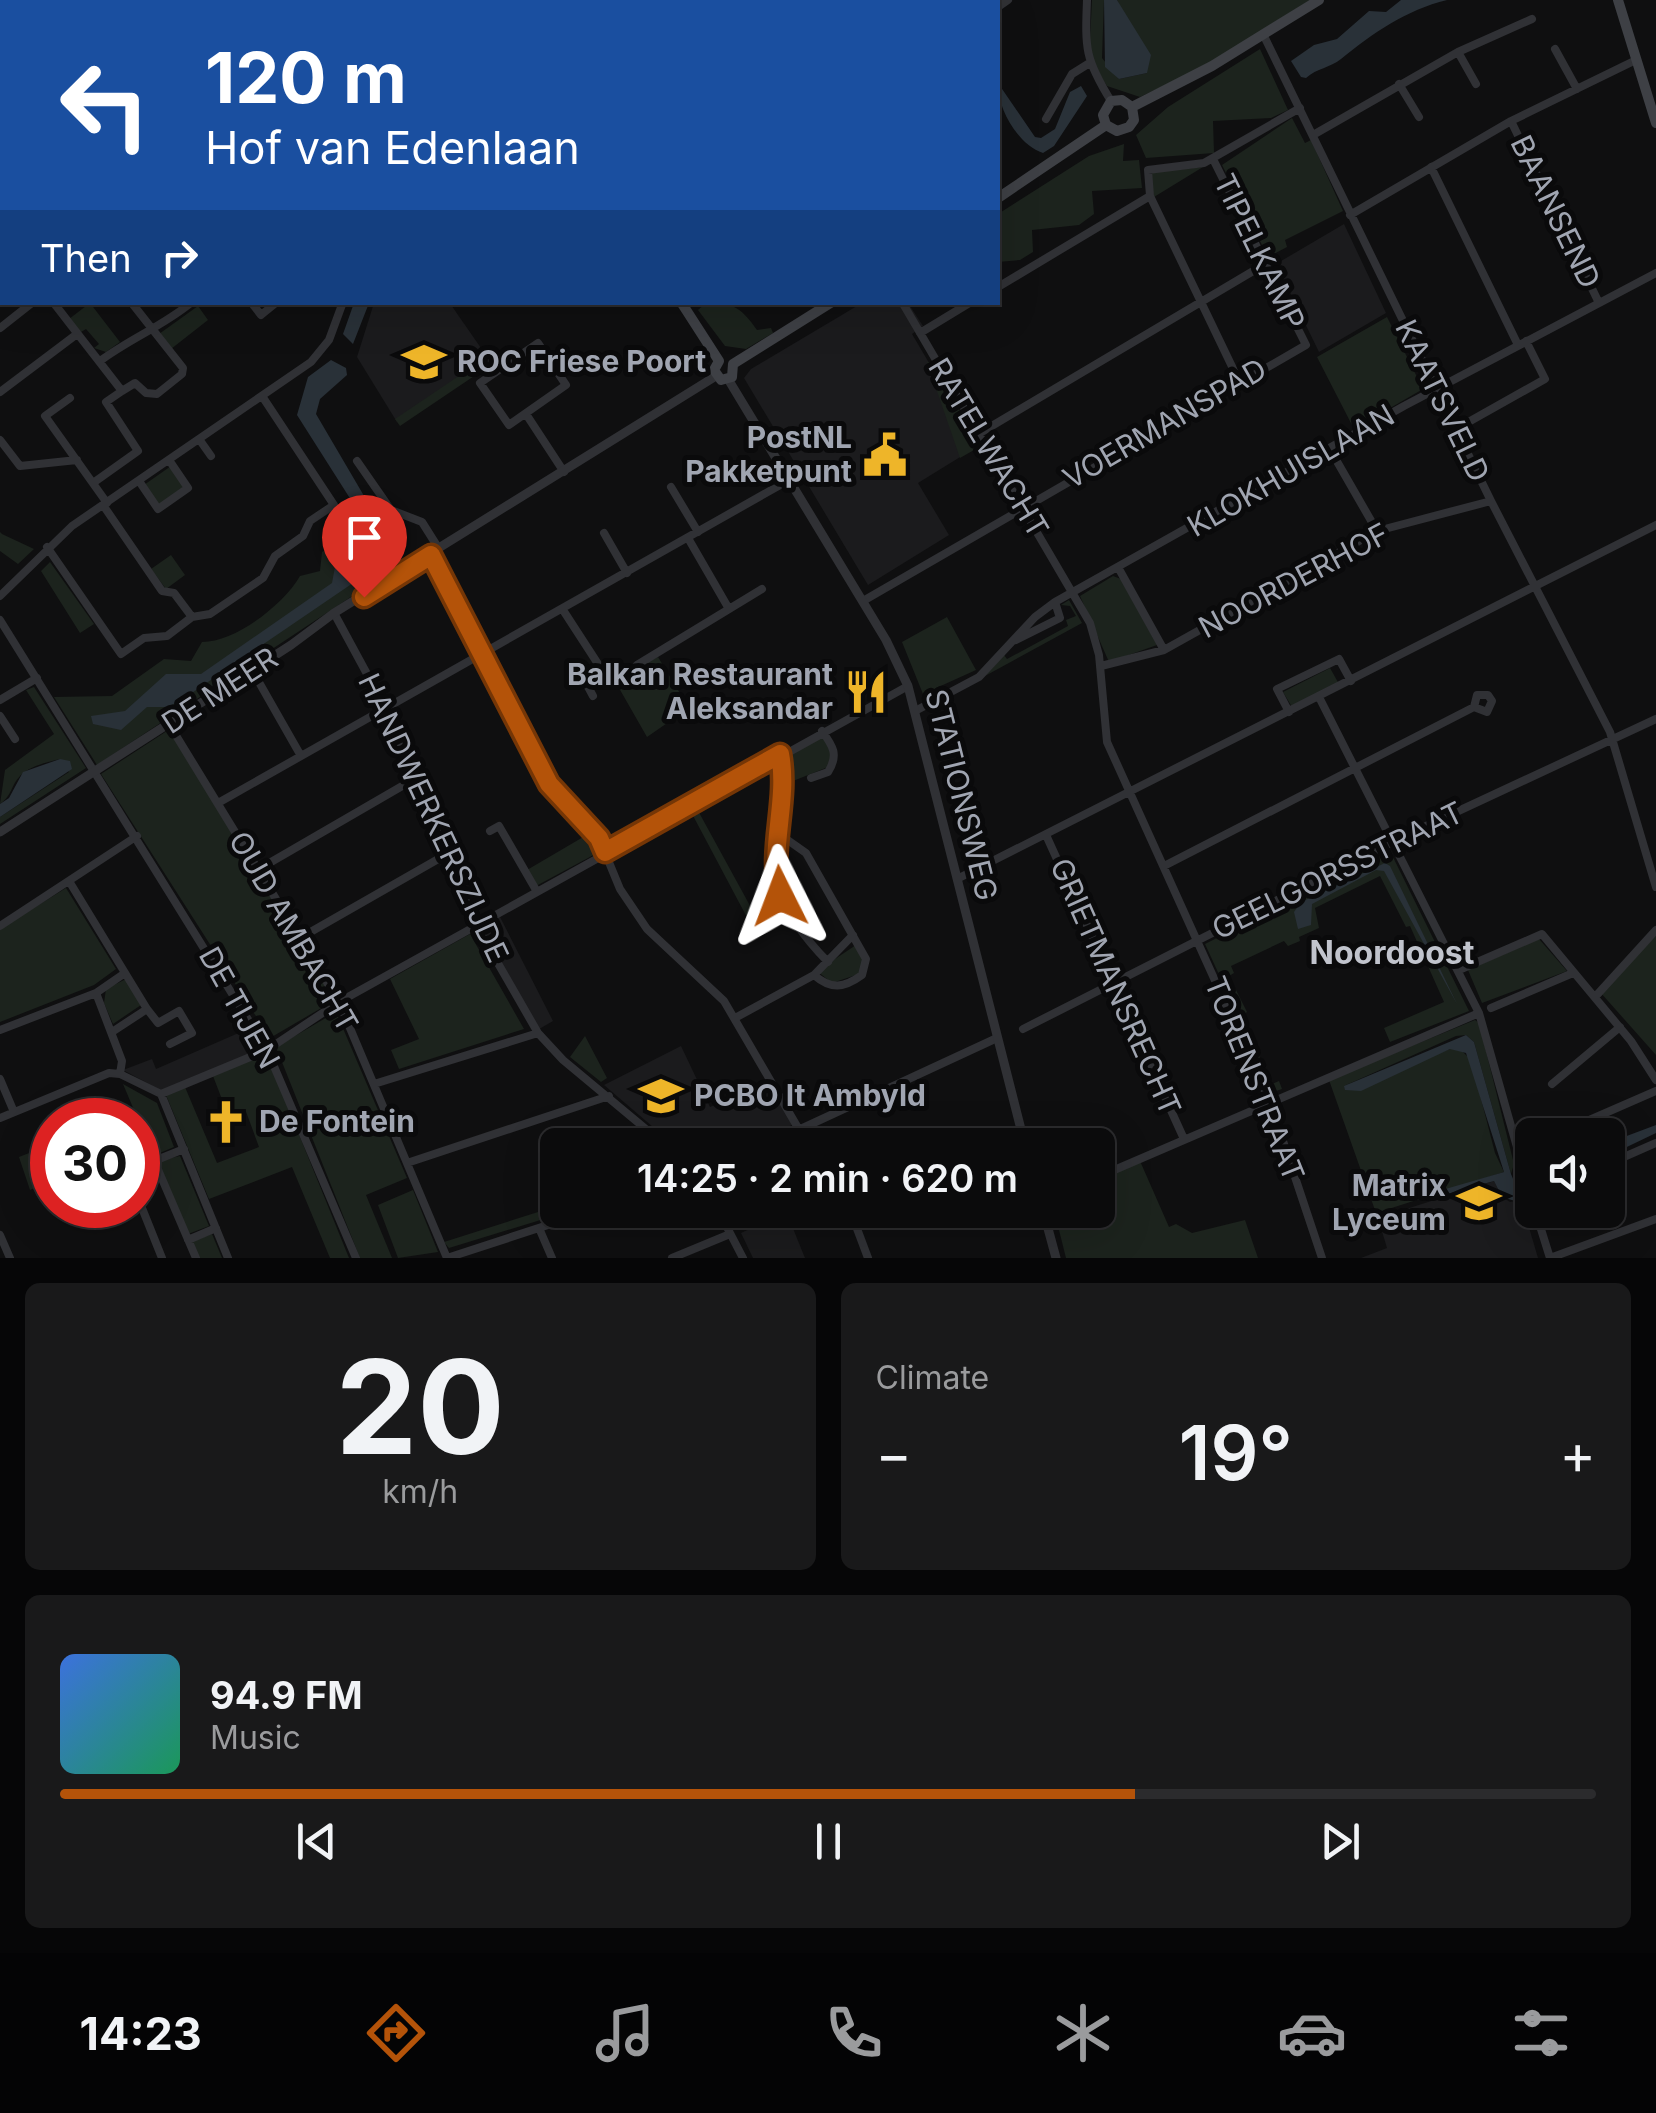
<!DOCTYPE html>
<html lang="en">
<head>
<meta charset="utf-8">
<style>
	:root { --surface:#0b0b0c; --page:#19191a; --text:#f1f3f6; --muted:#9a9b9d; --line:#2b2b2d; --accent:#b45309 }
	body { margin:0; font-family:Inter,sans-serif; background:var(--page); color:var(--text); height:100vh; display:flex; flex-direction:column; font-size:38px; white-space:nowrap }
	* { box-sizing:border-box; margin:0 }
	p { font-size:32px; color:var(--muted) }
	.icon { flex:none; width:55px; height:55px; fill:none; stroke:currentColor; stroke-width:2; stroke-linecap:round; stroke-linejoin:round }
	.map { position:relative; height:1258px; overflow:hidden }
	.side { display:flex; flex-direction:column; gap:25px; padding:25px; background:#060607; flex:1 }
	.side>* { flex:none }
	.guide { position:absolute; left:0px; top:0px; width:1000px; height:305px; box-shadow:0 10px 40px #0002,0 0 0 2px var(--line); background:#1a4fa0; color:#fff; overflow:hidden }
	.controls { position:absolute; left:1515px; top:1118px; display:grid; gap:20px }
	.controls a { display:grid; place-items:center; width:110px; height:110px; border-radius:15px; background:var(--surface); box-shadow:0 10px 40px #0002,0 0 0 2px var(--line); font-size:50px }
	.speed { position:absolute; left:30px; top:1098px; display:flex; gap:20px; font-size:50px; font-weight:700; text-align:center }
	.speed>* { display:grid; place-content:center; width:130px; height:130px; border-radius:50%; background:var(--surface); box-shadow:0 10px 40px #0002,0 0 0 2px var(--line); line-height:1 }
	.speed .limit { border:15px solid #d22; background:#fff; color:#111 }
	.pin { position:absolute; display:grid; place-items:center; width:85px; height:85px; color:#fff; margin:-102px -42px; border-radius:50% 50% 50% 0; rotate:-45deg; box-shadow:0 0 10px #0007 }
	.pin .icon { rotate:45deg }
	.me { position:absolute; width:110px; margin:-55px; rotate:357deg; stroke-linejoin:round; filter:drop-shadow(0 0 8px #0008) }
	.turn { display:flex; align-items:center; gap:35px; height:210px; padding:0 40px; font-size:45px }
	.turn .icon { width:130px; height:130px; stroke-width:2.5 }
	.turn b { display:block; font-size:70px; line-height:85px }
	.then { display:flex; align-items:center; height:95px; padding:0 40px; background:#0003; gap:20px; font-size:38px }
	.big { font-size:75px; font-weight:600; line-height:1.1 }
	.side .widget { flex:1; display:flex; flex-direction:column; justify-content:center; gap:15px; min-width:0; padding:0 35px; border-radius:15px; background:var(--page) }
	.side .dial { align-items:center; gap:0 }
	.dial b { font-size:130px; line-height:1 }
	.song { display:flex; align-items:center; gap:30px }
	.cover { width:120px; height:120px; border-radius:15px; background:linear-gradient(135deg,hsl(220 70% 55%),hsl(150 70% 35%)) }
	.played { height:10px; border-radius:5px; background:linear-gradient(90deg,var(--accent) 70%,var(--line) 70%) }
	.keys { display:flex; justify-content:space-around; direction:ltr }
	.heat { display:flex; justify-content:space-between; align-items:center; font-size:55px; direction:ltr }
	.side .tiles { flex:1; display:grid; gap:25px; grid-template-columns:1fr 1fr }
	.widget:last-child { grid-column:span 2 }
	.trip { position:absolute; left:540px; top:1128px; width:575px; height:100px; border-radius:15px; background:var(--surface); box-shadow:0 10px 40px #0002,0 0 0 2px var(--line); font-weight:600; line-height:100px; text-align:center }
	.menu { display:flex; height:160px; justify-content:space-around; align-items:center; background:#040405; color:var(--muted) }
	.menu .icon { width:70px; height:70px }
	.menu .selected { color:var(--accent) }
	.menu b { font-size:45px; color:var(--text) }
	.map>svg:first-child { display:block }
	.built { fill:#1b1b1d }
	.green { fill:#1c231d }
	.water { fill:#293138 }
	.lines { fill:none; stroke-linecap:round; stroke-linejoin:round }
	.minor { stroke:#303135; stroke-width:8 }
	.tertiary { stroke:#303135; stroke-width:9 }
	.secondary { stroke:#3e4045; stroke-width:10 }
	.route-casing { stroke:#753606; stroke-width:25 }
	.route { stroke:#b45309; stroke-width:18 }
	.labels { text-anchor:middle; stroke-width:10; stroke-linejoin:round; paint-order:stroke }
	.street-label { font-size:30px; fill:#a0a5b1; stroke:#0a0a0b }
	.poi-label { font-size:30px; font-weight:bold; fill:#a0a5b1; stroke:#0a0a0b; text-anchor:start }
	.neighbourhood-label { font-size:32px; font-weight:bold; fill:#c1c4cd; stroke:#0a0a0b }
</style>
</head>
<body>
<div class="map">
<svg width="1656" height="1258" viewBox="0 0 1656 1258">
	<rect width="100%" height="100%" fill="#0f0f10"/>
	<path class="built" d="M1344 224 1386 313 1319 352 1276 264Z
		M449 302 490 361 397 422 357 357 374 303Z
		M862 303H908L923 326 912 334 978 446 918 483 949 535 868 585 744 378 751 369Z
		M500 917 553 1021 534 1032 479 928Z
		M250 1028 262 1049 162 1091 123 1070 152 1059 156 1069Z
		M681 1046 710 1107 768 1081 794 1124 749 1145H674L604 1085Z
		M1494 1181 1502 1197 1510 1202 1521 1200 1538 1258H1361L1387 1248 1378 1218Z
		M774 1218 792 1226 805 1258H753L741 1233Z"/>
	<path class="green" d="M1092 0H1104L1102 58 1119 79 1147 73 1117 0H1310L1200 69 1140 97 1107 86 1089 59Z
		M1260 49 1288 110 1271 118 1213 121 1214 153 1146 158 1136 135 1168 107Z
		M1292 118 1305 143 1311 140 1343 211 1285 240 1287 247 1268 257 1222 165Z
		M1124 144 1123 161 1139 160 1142 188 1092 191 1094 214 1079 225 1032 230 1033 252 1020 260 998 262V214L1089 156Z
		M1203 167 1154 197 1149 176 1154 172Z
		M707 302C734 302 743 310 757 330L771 328 773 333 746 349 725 346 698 310Z
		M90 303 120 342 106 352 94 348 99 344 86 329 81 332 69 319Z
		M198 306 208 320 171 349 159 334Z
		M1387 317 1423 389 1354 429 1317 357Z
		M484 359 489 366 400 426 395 419Z
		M927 362H931L981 446 960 458Z
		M171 466 184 487 158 505 144 485Z
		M0 532 2 534 34 549 18 564 0 551Z
		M357 533 378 579 97 765 54 697 112 696 164 659 191 661 202 642C236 642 284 604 300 576L320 571 322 552Z
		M171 555 185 575 166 589 151 569Z
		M50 562 94 624 80 633 41 571Z
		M1113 576 1121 579 1157 645 1109 662 1080 596Z
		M1069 600 1082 623 985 676 1004 655 1007 659 1068 626 1066 620 1076 616 1070 606 1061 605Z
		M947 617 976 670 923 694 902 642Z
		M658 657 689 708 647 737 611 674 636 668Z
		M1330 668 1339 684 1292 707 1283 692Z
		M34 687 86 768 0 824V817L69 772 60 759C48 762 29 766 20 776 11 785 12 796 0 804L5 770 54 734 26 690Z
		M170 729 335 1000 270 1038 101 774Z
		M822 734 832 753 828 767 788 783 783 756Z
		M696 807 754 913 755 924 751 925 690 810Z
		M590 833 601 851 536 886 527 870Z
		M1390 851 1469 1011 1390 1042 1384 1028 1444 1002 1410 926 1406 927 1380 876 1315 908 1319 928 1299 937 1300 941 1288 946 1284 941 1231 966 1234 973 1229 976 1247 1012 1241 1016 1272 1084 1279 1081 1282 1089 1273 1092 1205 944Z
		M66 888 116 969 94 985 0 1022V929Z
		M470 934 524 1029 399 1069 391 1050 419 1039 390 979Z
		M1656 936V1055L1600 992Z
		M1539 939 1567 971 1482 1003 1468 970Z
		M856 945 863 960 859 974 832 983 817 971Z
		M126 979 141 1005 113 1024 104 1003 106 989Z
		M336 1012 407 1178 366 1195 392 1258H360L276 1047Z
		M1475 1020 1479 1023 1514 1164 1511 1174 1474 1042 1466 1035 1456 1036 1344 1086 1450 1049H1460L1471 1060 1495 1153 1504 1172 1376 1213 1329 1080Z
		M585 1036 607 1078 601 1082 570 1057Z
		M266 1053 349 1258H330L292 1167 209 1199 166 1095 185 1087 217 1163 259 1147 245 1109 228 1115 213 1076Z
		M123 1084 157 1103 174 1147 155 1155 138 1120H113L134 1110Z
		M52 1144V1180L30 1190 19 1157Z
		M180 1156 209 1226 188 1234 158 1161Z
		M1140 1161 1169 1227 1176 1224 1192 1233 1245 1220 1258 1258H1066L1054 1210H1098V1179Z
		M413 1190 438 1252 398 1258 378 1205Z
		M89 1205H132L134 1210 97 1224Z
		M557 1206 558 1210H573L449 1248 444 1242Z
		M212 1234 222 1258H198L191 1242Z"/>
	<path class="water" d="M1104 0H1117L1151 55 1147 73 1119 79 1105 67Z
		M1401 0H1447C1406 10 1373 33 1341 59 1330 68 1317 68 1306 78L1301 77 1291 61 1314 45 1337 39 1369 11 1386 12Z
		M998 83 1035 137 1041 138 1055 129 1070 92 1081 86 1087 96 1054 146 1043 153C1018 145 997 108 998 83Z
		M354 303H369L353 344 343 334Z
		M331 360 346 368 347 375 320 399 316 414 367 501 364 513 358 511 297 415 308 377Z
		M348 551 355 563 353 583 180 701 167 707H147L121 730 93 724 91 716 125 711 166 674H201L332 583 337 556Z
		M60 759 70 761 72 769 0 817V804L9 798 23 772Z
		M1385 863 1390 866 1457 1004 1384 871 1376 870 1312 904 1311 925 1298 929 1294 912 1301 902Z
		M1466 1035 1474 1042 1511 1174 1521 1198 1515 1201 1502 1197 1494 1181 1444 1195 1442 1190 1504 1172 1466 1053 1450 1049 1361 1091 1345 1090 1344 1086Z
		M1656 1125V1133L1608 1156V1143Z"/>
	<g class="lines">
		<path class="minor" d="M183 0 185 2
			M227 0 229 2
			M650 0 651 2
			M1087 0C1085 49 1085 59 1111 101
			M39 2 42 0
			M237 2 240 0
			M826 2 829 0
			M998 7 1008 0
			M1263 34 1491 501 1610 732 1656 887
			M1555 49 1577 89
			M1458 52 1476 84
			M0 77 2 74
			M1399 84 1419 117
			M1046 119 1072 74 1088 64
			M1511 121 1599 303
			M1313 135 1458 52 1532 19
			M1431 167 1518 345
			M1150 196 1239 381
			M1350 215 1511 121 1636 60
			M998 287 1150 196 1148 170 1204 163 1300 108
			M53 302 122 391 106 402 138 451 93 483
			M251 302 261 315 277 302
			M902 302 1090 623 1099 655 1107 742 1270 1102 1322 1258
			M0 328 33 302
			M920 333 971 302
			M538 343 566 385 509 425 480 383Z
			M100 361C131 338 163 326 192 302
			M122 391 135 383 146 393 157 394 182 374 183 368 131 302
			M0 392 77 334
			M70 398 45 416 107 503
			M526 414 564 472
			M1456 429 1545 379 1526 341
			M980 433 1265 264
			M199 439 211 456
			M0 440 20 466 77 460
			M1331 451 1377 531
			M357 461 391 510 422 522 439 549
			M139 481 158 509 188 488 169 460
			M671 487 698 532
			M103 505 162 591 174 593 192 617
			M604 533 627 573
			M688 538 729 609
			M47 547 121 654 144 638 167 636 192 617 210 614 263 578 275 556 303 536 310 521 334 505 262 396
			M431 555 549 784 599 838 620 889 647 929 724 1001 808 1145
			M1119 569 1164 650
			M0 596 72 526 311 362 329 340 343 302
			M863 601 1306 345 1213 159
			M563 610 600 667 586 683 593 696
			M334 613 386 709 476 925 538 1033 563 1060 665 1145
			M0 620 267 1050 356 1258
			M1016 640 1060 618 1055 602
			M637 665 762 589
			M1101 666 1164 650 1377 531 1491 501
			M252 670 301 756
			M1319 697 1479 1013 1532 1200
			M0 700 37 678
			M917 710 979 677 1035 617 1055 602 1404 406 1656 273
			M1289 712 1277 689 1339 659 1351 681
			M0 716 15 739
			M169 724 339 1002 447 1258
			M781 754C797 852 740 872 828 962
			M811 778 828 772C839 755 833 746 822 731
			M218 803 789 480
			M490 831 499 826 536 890
			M779 834 806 853 866 959 862 975C844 988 831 990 814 975
			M1046 835 1184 1139
			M1164 866 1474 707 1477 695H1488L1492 701 1487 712 1474 707
			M259 869 416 778
			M957 879 1656 525
			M69 881 147 1009 112 1032
			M0 926 137 836
			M300 938 447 854
			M1459 970 1542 934 1631 1041 1656 1080
			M96 993 122 1061 120 1074 161 1094 267 1050 339 1002 908 686
			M1595 997 1656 930
			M1491 1008 1573 973
			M147 1009 158 1023 179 1011 192 1033 170 1044
			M735 1018 814 975 853 935
			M1023 1029 1394 841 1656 719
			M0 1030 96 993 125 973
			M0 1079 14 1112
			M374 1084 538 1033
			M1552 1084 1620 1027
			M161 1094 228 1258
			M0 1118 109 1073 120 1074
			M1571 1128 1656 1091
			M141 1130 196 1258
			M766 1145 997 1038
			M154 1161 184 1149
			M407 1163 609 1096
			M1608 1164 1656 1143
			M1098 1177 1479 1013
			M138 1198 162 1258
			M718 1210 743 1258
			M850 1210 868 1258
			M1535 1210 1550 1258
			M539 1228 552 1258
			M0 1235 10 1258
			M188 1240 216 1228
			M447 1258 594 1210
			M672 1258 730 1234
			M1550 1258 1656 1219"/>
		<path class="tertiary" d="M728 379 886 640 908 686 1025 1145
			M0 832 291 645 334 613 716 376
			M1043 1210 1056 1258"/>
		<path class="secondary" d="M469 0 470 2
			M1618 0 1656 123
			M1132 107 1212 66 1319 0
			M1106 125 1103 115 1111 101 1122 100 1132 107
			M1106 125 1117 131 1129 127 1134 120 1132 107
			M998 198 1106 125
			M681 302 719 361
			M719 361 714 370 721 380 732 377 733 364
			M733 364 832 302"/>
	</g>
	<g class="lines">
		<g class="route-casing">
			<path id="route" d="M364 597 431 555 549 784 599 838 605 852 780 754C789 802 768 849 780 896"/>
		</g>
		<use href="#route" class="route"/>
	</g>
	<defs>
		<g id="university-bare" transform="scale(3.45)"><path d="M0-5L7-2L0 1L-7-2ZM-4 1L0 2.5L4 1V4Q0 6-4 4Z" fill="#eeb529" stroke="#0a0a0b" stroke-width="2.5" paint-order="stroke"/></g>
		<g id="civic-bare" transform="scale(3.45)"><path d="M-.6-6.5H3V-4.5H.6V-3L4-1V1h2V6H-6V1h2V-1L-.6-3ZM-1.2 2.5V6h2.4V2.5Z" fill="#eeb529" stroke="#0a0a0b" stroke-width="2.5" paint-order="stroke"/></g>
		<g id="restaurant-bare" transform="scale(3.45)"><path d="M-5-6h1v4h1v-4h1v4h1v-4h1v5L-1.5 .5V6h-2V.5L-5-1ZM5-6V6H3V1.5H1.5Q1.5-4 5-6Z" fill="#eeb529" stroke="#0a0a0b" stroke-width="2.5" paint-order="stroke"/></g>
		<g id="school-bare" transform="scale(3.45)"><path d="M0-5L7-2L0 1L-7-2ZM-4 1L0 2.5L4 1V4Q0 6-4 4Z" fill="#eeb529" stroke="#0a0a0b" stroke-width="2.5" paint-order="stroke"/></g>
		<g id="church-bare" transform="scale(3.45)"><path d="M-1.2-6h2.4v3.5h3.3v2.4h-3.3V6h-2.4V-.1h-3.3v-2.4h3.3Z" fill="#eeb529" stroke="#0a0a0b" stroke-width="2.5" paint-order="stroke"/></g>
	</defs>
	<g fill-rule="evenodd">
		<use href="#university-bare" x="424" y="362"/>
		<use href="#civic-bare" x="885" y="455"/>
		<use href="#restaurant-bare" x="866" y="692"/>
		<use href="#school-bare" x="661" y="1096"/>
		<use href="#church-bare" x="226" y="1122"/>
		<use href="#school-bare" x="1479" y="1203"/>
	</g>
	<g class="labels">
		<g class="street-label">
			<text transform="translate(1555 212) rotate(64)" y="10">BAANSEND</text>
			<text transform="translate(1259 252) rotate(64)" y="10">TIPELKAMP</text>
			<text transform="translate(1442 401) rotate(64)" y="10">KAATSVELD</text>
			<text transform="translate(1165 424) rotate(-30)" y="10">VOERMANSPAD</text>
			<text transform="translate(988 448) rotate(59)" y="10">RATELWACHT</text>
			<text transform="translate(1291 471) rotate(-30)" y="10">KLOKHUISLAAN</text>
			<text transform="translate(1294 581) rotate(-28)" y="10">NOORDERHOF</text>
			<text transform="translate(220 691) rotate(-33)" y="10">DE MEER</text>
			<text transform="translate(961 795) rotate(76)" y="10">STATIONSWEG</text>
			<text transform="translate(433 818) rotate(65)" y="10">HANDWERKERSZIJDE</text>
			<text transform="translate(1338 871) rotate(-26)" y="10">GEELGORSSTRAAT</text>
			<text transform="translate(293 932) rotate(60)" y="10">OUD AMBACHT</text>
			<text transform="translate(1115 987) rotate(66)" y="10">GRIETMANSRECHT</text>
			<text transform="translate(239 1008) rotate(61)" y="10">DE TIJEN</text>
			<text transform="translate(1254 1079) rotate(68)" y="10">TORENSTRAAT</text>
		</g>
		<g class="poi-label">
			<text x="457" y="372">ROC Friese Poort</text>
			<text x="852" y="448" text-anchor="end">PostNL<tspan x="852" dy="34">Pakketpunt</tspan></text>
			<text x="833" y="685" text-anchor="end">Balkan Restaurant<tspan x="833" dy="34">Aleksandar</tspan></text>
			<text x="694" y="1106">PCBO It Ambyld</text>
			<text x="259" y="1132">De Fontein</text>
			<text x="1446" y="1196" text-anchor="end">Matrix<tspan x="1446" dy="34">Lyceum</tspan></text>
		</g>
		<g class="neighbourhood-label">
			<text x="1392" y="964">Noordoost</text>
		</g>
	</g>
</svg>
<div class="controls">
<a><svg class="icon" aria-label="sound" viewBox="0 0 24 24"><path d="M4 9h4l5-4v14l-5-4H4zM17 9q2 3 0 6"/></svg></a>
</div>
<div class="speed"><div class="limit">30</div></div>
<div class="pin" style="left:364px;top:597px;background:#d93025"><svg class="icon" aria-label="arrive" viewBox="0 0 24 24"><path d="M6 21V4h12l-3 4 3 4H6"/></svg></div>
<svg class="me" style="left:780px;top:896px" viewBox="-20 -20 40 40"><path d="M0-17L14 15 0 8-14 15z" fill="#b45309" stroke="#fff" stroke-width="4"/></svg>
<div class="trip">14:25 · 2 min · 620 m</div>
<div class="guide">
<div class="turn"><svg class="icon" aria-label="left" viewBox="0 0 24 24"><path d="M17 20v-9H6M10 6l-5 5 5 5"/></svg><div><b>120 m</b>Hof van Edenlaan</div></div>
<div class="then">Then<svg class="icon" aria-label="right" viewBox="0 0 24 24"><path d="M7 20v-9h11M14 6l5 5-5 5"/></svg></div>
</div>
</div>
<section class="side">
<div class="tiles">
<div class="widget dial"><b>20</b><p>km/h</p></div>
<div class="widget"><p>Climate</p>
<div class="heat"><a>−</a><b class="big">19°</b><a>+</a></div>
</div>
<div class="widget">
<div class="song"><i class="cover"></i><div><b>94.9 FM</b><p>Music</p></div></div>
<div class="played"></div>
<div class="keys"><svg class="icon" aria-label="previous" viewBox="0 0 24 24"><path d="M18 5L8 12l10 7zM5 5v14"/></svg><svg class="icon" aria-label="pause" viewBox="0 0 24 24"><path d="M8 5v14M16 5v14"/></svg><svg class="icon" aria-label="next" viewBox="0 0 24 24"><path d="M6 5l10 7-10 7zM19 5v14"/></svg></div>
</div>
</div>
</section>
<nav class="menu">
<b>14:23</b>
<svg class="icon selected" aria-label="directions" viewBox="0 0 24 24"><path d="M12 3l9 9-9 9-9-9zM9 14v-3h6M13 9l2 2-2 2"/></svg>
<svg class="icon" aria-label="music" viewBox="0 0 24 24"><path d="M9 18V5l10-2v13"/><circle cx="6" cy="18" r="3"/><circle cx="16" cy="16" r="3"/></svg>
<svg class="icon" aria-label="phone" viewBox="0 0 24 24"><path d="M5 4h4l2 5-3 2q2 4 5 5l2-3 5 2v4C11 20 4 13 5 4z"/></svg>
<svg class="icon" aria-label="climate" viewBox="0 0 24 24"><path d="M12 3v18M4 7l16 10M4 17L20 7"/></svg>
<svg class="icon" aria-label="car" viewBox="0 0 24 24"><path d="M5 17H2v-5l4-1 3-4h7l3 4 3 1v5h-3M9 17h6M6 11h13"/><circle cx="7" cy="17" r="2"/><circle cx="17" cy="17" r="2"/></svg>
<svg class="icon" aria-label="filters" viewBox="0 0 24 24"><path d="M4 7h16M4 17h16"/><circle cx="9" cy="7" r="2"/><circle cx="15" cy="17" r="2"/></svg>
</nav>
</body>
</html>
